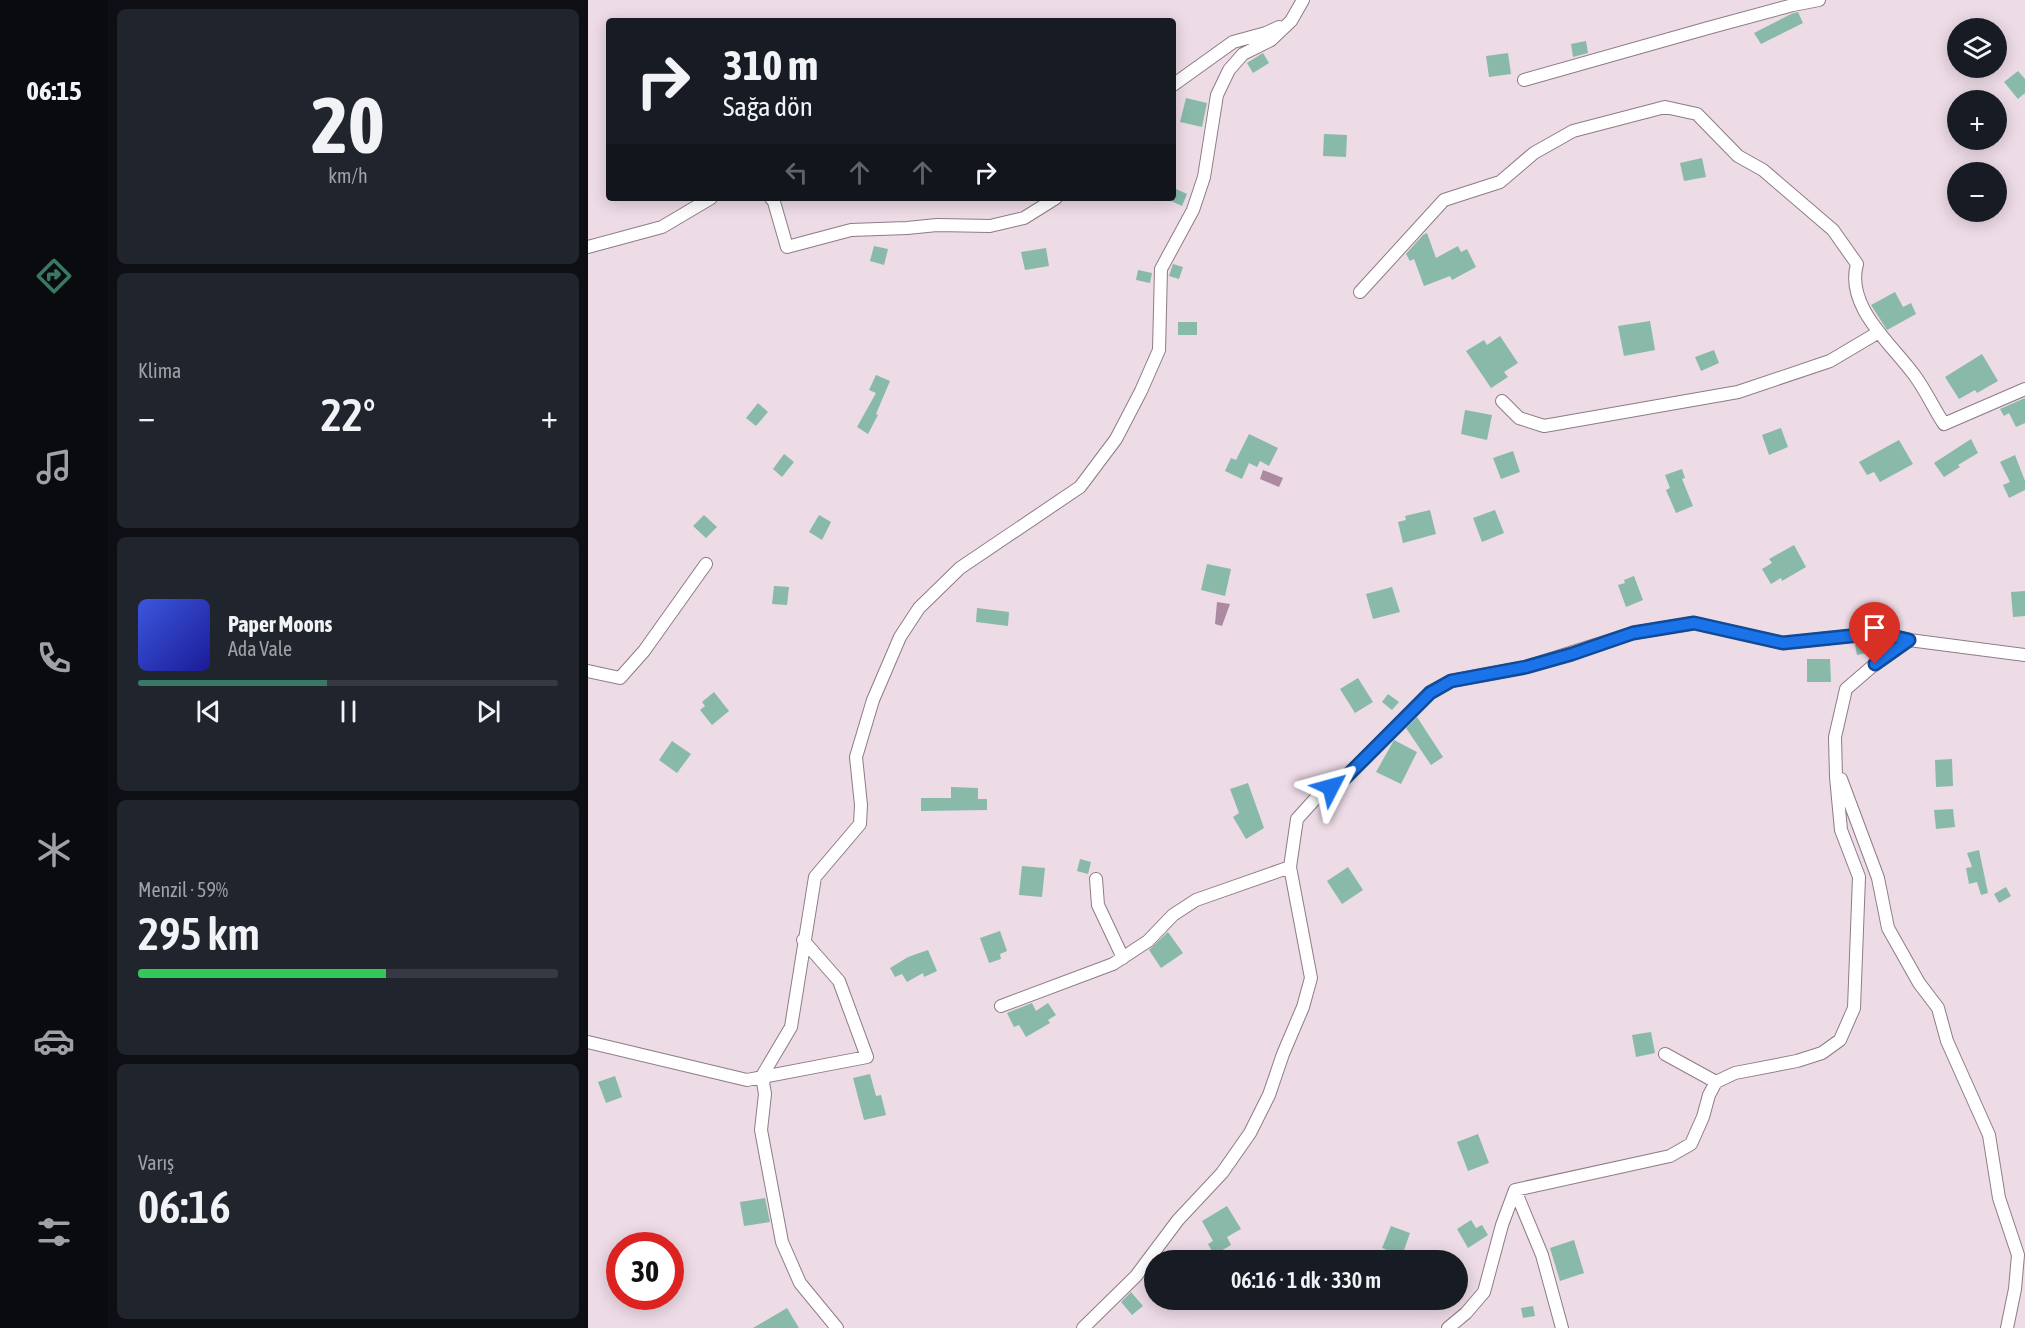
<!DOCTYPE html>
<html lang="tr">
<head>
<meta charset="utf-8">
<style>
	:root { --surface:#171b24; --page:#20242c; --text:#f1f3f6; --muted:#9ea1a6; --line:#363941; --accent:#397865 }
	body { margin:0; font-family:"Asap Condensed",sans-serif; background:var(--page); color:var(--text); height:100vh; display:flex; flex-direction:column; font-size:22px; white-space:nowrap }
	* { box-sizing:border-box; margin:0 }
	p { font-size:20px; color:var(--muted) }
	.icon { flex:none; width:33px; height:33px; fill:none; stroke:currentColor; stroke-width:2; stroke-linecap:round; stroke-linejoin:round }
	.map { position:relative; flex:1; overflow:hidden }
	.details { display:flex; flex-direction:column; gap:9px; padding:9px; background:#0d0f14; width:480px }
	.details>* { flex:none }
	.hud { position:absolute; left:18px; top:18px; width:570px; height:183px; border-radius:6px; box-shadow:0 3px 15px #0003; background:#171b24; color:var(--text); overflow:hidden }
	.buttons { position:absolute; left:1359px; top:18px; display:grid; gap:12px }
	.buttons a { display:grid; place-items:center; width:60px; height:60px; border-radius:50%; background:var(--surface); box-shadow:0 3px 15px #0003; font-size:30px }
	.speed { position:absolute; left:18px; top:1232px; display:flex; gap:12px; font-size:30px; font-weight:700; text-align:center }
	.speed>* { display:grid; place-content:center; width:78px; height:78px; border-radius:50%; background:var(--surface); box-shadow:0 3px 15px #0003; line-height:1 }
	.speed .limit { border:9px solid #d22; background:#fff; color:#111 }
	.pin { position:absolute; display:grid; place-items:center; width:51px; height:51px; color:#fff; margin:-62px -26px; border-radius:50% 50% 50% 0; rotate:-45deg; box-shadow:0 0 6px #0007 }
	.pin .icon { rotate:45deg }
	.me { position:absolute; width:66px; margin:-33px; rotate:51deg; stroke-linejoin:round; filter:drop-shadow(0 0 4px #0008) }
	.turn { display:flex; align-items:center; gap:21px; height:126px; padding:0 18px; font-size:27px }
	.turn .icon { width:78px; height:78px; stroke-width:2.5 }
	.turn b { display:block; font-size:42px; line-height:51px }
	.lanes { display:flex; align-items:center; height:57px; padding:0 18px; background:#0003; justify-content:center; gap:30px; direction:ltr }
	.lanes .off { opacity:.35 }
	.big { font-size:45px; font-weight:600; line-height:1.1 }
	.details .card { flex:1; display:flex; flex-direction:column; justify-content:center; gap:9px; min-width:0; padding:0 21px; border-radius:9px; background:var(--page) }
	.details .dial { align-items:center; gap:0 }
	.dial b { font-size:78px; line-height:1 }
	.song { display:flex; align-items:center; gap:18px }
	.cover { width:72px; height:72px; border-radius:9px; background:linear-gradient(135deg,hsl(230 70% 55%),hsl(240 70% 35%)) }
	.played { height:6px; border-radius:3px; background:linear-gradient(90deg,var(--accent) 45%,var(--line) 45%) }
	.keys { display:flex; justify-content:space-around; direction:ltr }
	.heat { display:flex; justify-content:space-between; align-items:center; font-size:33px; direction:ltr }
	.charge { height:9px; border-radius:4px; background:linear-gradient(90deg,#34c759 59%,var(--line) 0) }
	.trip { position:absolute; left:556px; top:1250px; width:324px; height:60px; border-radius:30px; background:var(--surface); box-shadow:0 3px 15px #0003; font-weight:600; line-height:60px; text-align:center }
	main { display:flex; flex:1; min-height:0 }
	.menu { display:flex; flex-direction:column; width:108px; justify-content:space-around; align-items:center; background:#090b0e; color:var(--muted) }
	.menu .icon { width:42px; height:42px }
	.menu .on { color:var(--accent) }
	.menu b { font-size:27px; color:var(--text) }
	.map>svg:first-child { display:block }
	.water { fill:#ad88a1 }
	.building { fill:#88b9a9 }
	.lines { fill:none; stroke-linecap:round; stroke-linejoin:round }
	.minor-casing { stroke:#8d7c87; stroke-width:14 }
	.minor { stroke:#fff; stroke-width:12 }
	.route-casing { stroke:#114b97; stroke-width:15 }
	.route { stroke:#1a73e8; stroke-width:10 }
</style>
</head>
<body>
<main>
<nav class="menu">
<b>06:15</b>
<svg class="icon on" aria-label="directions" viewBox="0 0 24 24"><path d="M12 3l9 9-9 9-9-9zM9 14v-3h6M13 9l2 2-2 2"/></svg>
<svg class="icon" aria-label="music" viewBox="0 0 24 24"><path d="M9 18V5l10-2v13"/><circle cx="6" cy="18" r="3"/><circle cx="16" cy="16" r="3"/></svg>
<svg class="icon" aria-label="phone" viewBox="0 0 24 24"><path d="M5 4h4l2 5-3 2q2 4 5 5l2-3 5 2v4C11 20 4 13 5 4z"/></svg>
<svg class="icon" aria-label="climate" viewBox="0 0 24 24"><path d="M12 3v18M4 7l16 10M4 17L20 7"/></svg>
<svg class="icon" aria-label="car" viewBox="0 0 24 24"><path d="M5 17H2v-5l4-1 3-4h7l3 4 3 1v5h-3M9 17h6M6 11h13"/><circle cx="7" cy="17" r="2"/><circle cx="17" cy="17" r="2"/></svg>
<svg class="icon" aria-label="filters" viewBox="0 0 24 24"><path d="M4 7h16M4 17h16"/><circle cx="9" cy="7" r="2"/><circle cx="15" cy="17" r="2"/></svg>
</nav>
<section class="details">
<div class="card dial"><b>20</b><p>km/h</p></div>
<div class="card"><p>Klima</p>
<div class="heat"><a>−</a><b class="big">22°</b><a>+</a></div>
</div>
<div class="card">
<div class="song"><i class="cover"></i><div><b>Paper Moons</b><p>Ada Vale</p></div></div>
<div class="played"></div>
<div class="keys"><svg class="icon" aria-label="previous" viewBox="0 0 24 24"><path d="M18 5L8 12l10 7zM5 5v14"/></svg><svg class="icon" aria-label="pause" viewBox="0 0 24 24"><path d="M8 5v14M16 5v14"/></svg><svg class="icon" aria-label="next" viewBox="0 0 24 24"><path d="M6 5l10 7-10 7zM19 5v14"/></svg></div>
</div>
<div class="card"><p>Menzil · 59%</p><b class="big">295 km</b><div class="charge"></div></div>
<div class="card"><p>Varış</p><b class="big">06:16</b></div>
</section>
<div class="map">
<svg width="1437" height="1328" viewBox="0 0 1437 1328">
	<rect width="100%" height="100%" fill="#eddbe6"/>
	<path class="water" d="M675 470 695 478 691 487 672 479Z
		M629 602 642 604 634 626 627 624Z"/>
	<path class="building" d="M1210 12 1215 23 1173 44 1166 33 1203 14Z
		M998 41 1000 53 985 57 983 44Z
		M675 53 681 63 665 73 659 63Z
		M920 53 923 74 901 77 898 56Z
		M1430 71 1437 79V93L1430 99 1416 82Z
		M598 98 619 103 614 127 592 122Z
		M736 134 759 135 758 157 735 156Z
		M1114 158 1118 177 1096 181 1092 163Z
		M588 189 599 194 594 206 583 201Z
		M839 233 848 258 870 246 873 252 879 249 888 267 864 280 862 276 836 286 826 259 822 261 818 254 835 235Z
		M286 246 300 249 296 265 282 261Z
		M458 248 461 266 437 270 433 252Z
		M585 264 595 267 591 279 581 276Z
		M550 270 564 273 562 283 548 280Z
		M1307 292 1315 307 1323 303 1328 314 1299 330 1283 305Z
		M1062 321 1067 350 1036 356 1030 326Z
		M590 322H609V335H590Z
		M912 336 930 363 916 372 920 377 903 388 878 351 896 340 899 345Z
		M1126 350 1131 363 1113 371 1107 357Z
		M1394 354 1410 381 1389 393 1387 390 1371 399 1357 377Z
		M288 375 302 381 288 414 290 415 280 434 269 427 288 393 281 390Z
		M1437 398V423L1428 427 1421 413 1416 416 1412 409Z
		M170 403 180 412 168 426 158 418Z
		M877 410 904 415 899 440 873 434Z
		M1193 428 1200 447 1181 455 1174 435Z
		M661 434 690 448 681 466 672 461 669 467 661 463 654 479 637 471 643 458 648 460Z
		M1383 439 1390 453 1370 465 1372 467 1356 477 1346 463Z
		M1311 440 1325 464 1292 482 1286 472 1279 475 1271 462Z
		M925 451 932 472 913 479 905 458Z
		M196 454 206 462 194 477 185 469Z
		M1427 455 1437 481V490L1421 498 1415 485 1422 482 1412 462Z
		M1094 469 1097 478 1094 479 1105 506 1088 513 1078 490 1082 488 1077 475Z
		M842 510 848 534 815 543 810 522 818 520 817 516Z
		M907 510 916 533 894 542 885 518Z
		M116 515 129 527 118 538 105 526Z
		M231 515 243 522 234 540 221 532Z
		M1206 545 1218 567 1194 581 1193 578 1183 584 1174 569 1184 563 1181 559Z
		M619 564 643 569 637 596 613 590Z
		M1046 576 1055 600 1038 607 1030 585 1037 583 1036 580Z
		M186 586 201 587 199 605 184 604Z
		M804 587 812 612 785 619 778 594Z
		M1437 591V616L1425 617 1423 592Z
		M389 608 421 612 420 626 388 622Z
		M1282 642 1284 652 1269 655 1267 645Z
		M1219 659H1242L1243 682H1219Z
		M770 678 785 702 767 713 752 689Z
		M126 692 141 711 124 725 112 710 117 706 114 702Z
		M800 694 811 702 804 710 794 702Z
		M829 717 855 757 843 765 818 728Z
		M806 740 829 752 813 784 788 772Z
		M84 741 103 754 89 773 71 760Z
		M1364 759 1365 786 1348 787 1347 760Z
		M660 783 676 828 658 839 645 817 651 813 642 789Z
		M363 787 390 788V799H399V810L333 811V798H363Z
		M1365 809 1367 827 1348 829 1346 810Z
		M1391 850 1400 893 1393 895 1389 882 1381 884 1378 868 1384 867 1379 853Z
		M492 859 503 862 500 874 489 871Z
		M434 866 457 868 454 897 431 895Z
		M760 867 775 890 754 904 739 881Z
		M1418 887 1423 896 1411 903 1406 894Z
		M412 931 419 951 412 954 413 959 401 963 392 938Z
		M580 932 595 953 573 968 561 950Z
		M340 950 349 971 336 977 335 973 319 982 314 974 307 977 302 968 320 957Z
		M444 1003 448 1011 460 1003 468 1015 460 1020 462 1023 438 1037 431 1025 426 1027 419 1013Z
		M1063 1032 1067 1053 1048 1057 1044 1035Z
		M282 1074 288 1096 293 1095 298 1115 276 1120 265 1078Z
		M27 1076 34 1097 18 1103 10 1082Z
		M890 1134 901 1163 880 1171 869 1142Z
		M177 1198 182 1222 156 1226 152 1202Z
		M639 1206 653 1229 639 1237 643 1245 626 1255 620 1244 625 1241 614 1221Z
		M883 1220 888 1228 894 1225 900 1235 880 1248 869 1229Z
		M803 1226 822 1233 814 1256 794 1248Z
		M986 1240 996 1273 972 1281 962 1248Z
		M543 1292 555 1306 544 1315 533 1302Z
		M945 1306 947 1316 935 1318 933 1308Z
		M199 1308 211 1328H165Z"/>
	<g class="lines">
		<g class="minor-casing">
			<path id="minor" d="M936 80 1120 28 1205 5 1231 0
				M585 85 645 42 678 33 691 27
				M183 198 186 202 199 247 263 230 319 228 349 225 402 226 436 218 468 198
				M0 247 74 227 123 198
				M772 292 856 200 912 182 946 153 985 131 1077 107 1109 114 1150 156 1175 170 1245 230 1269 264C1257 307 1304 344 1327 376 1338 391 1346 409 1356 424L1437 389
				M914 401 931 418 956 426 1150 392 1242 361 1291 332
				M0 671 32 678 56 651 118 564
				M1253 779 1290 878 1300 928 1331 983 1350 1008 1359 1041 1401 1135 1411 1198 1430 1255 1427 1289 1419 1328
				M508 879 510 905 535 958
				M413 1006 525 964 560 941 585 915 608 900 702 867
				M0 1042 159 1080 279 1057 251 981 215 940
				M1077 1054 1128 1082
				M249 1328 212 1283 194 1242 173 1130 177 1094 174 1076 203 1027 227 877 272 824 273 805 268 757 285 700 312 637 331 608 372 568 492 487 528 439 553 391 571 350 573 269 605 210 616 177 629 95 641 70 655 54 683 40 703 21 715 0
				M495 1328 548 1276 590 1220 634 1173 662 1133 681 1095 695 1054 715 1007 723 978 702 867 709 819 728 798 758 777 842 692 863 681 938 667 1045 633 1106 623 1195 643 1291 633 1321 640 1437 655
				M860 1328 878 1313 896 1292 914 1225 927 1190
				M974 1328 954 1255 927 1190 1082 1156 1103 1144 1115 1117 1121 1095 1128 1082 1147 1073 1209 1061 1234 1053 1252 1040 1266 1008 1271 877 1253 830 1248 777 1247 737 1258 689 1287 664 1321 640"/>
		</g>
		<use href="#minor" class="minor"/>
	</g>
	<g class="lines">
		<g class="route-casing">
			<path id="route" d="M743 787 758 777 842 693 863 681 938 667 984 654 1045 633 1106 623 1195 643 1291 633 1321 640 1287 664"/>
		</g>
		<use href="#route" class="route"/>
	</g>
</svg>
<div class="buttons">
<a><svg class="icon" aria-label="layers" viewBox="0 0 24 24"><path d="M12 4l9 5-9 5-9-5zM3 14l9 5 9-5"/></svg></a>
<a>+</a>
<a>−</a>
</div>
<div class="speed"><div class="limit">30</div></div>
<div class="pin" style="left:1287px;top:664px;background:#d93025"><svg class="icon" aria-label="arrive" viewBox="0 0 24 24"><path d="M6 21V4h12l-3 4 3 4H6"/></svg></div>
<svg class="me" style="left:743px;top:787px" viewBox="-20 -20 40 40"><path d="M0-17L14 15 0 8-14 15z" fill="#1a73e8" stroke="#fff" stroke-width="4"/></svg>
<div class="trip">06:16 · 1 dk · 330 m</div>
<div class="hud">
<div class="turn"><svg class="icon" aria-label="right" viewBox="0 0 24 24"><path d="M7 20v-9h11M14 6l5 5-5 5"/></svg><div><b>310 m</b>Sağa dön</div></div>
<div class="lanes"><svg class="icon off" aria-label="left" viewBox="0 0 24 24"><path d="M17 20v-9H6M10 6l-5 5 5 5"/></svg><svg class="icon off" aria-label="ahead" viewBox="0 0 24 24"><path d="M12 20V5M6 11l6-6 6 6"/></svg><svg class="icon off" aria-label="ahead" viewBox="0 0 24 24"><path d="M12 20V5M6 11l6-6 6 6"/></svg><svg class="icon" aria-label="right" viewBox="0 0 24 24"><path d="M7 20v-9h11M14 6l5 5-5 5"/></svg></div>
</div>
</div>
</main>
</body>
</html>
